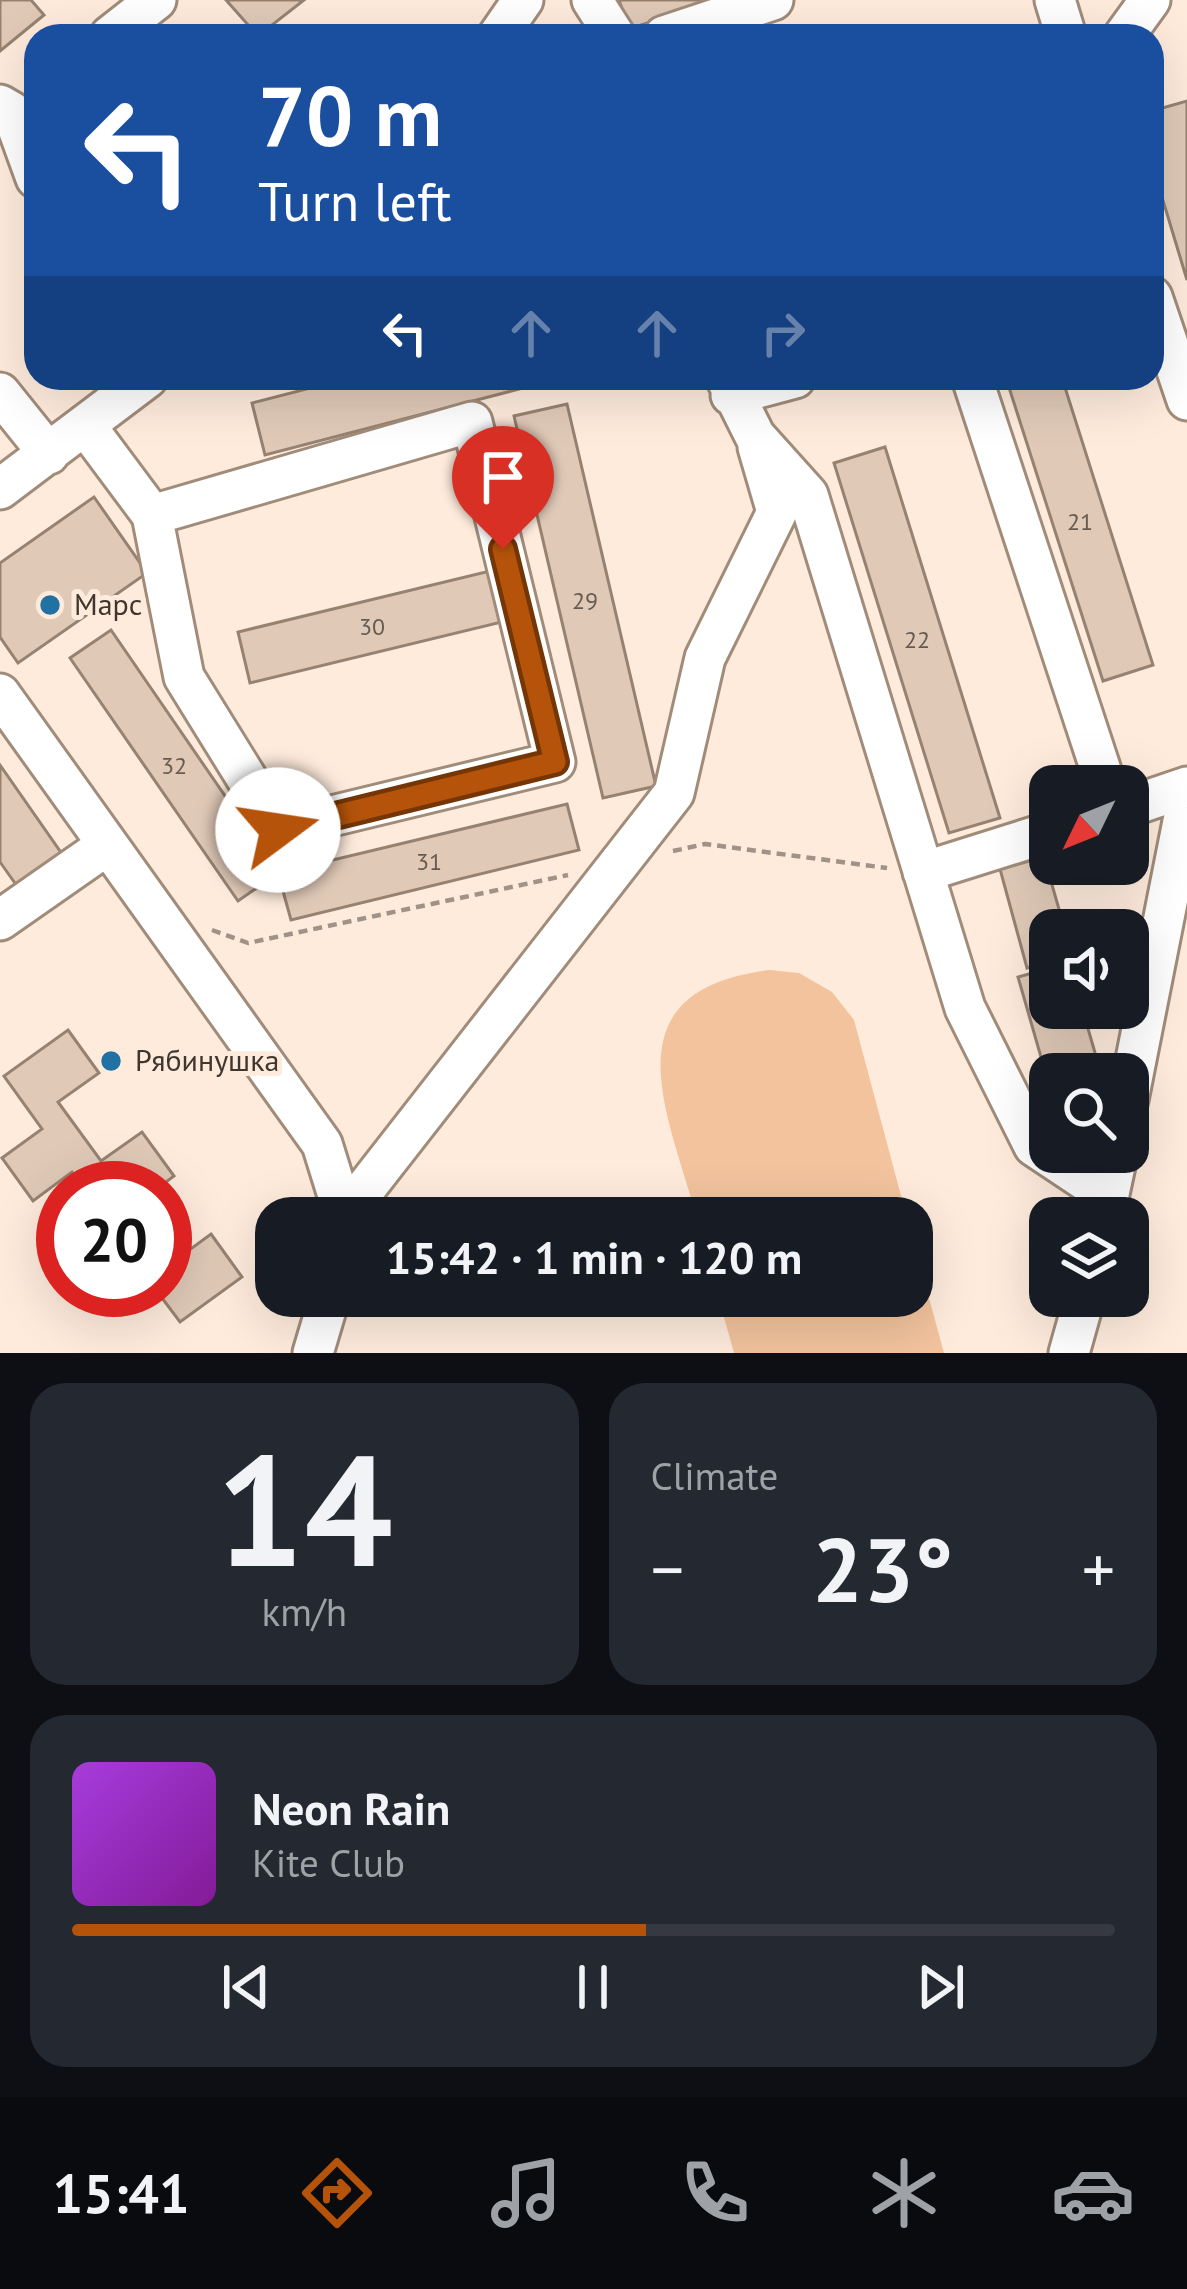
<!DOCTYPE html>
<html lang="en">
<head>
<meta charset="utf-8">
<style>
	:root { --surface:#171b24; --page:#242831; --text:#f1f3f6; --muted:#9ea1a6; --line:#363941; --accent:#b45309 }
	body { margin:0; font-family:"PT Sans",sans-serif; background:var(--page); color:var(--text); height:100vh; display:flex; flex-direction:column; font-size:45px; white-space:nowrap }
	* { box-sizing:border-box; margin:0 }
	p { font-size:39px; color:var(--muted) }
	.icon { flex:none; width:66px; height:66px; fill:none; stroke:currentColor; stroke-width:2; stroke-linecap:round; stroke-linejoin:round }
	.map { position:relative; height:1353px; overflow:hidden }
	.side { display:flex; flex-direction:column; gap:30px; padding:30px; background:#0d0f14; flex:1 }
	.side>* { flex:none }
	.top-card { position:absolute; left:24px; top:24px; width:1140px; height:366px; border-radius:36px; box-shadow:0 12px 48px #0002; background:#1a4fa0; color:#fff; overflow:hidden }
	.needle { width:78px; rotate:227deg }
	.controls { position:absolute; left:1029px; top:765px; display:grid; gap:24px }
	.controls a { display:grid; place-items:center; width:120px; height:120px; border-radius:24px; background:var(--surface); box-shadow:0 12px 48px #0002; font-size:60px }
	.speed { position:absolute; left:36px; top:1161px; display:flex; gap:24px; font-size:60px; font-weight:700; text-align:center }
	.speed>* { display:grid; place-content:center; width:156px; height:156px; border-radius:50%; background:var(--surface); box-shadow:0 12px 48px #0002; line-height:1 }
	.speed .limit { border:18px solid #d22; background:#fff; color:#111 }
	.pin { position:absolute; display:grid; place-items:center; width:102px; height:102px; color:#fff; margin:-123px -51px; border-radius:50% 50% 50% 0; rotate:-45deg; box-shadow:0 0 12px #0007 }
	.pin .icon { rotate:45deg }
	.me { position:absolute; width:132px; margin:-66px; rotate:76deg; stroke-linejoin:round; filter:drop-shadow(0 0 9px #0008) }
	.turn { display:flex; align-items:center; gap:42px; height:252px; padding:0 36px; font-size:54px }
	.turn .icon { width:156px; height:156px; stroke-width:2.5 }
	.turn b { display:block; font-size:84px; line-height:102px }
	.lanes { display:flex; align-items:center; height:114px; padding:0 36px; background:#0003; justify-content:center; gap:60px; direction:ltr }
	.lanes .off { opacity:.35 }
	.big { font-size:90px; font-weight:700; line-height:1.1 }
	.side .widget { flex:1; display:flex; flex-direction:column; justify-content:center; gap:18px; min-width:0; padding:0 42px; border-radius:36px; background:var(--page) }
	.side .dial { align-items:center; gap:0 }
	.dial b { font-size:156px; line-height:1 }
	.song { display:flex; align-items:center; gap:36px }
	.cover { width:144px; height:144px; border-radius:18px; background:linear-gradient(135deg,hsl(280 70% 55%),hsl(290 70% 35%)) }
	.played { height:12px; border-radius:6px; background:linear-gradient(90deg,var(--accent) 55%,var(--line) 55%) }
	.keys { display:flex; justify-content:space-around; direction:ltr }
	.heat { display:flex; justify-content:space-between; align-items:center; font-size:66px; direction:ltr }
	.side .tiles { flex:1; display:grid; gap:30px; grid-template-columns:1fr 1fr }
	.widget:last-child { grid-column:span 2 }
	.trip { position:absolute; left:255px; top:1197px; width:678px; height:120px; border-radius:36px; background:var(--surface); box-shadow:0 12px 48px #0002; font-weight:700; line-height:120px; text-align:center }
	.tab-bar { display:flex; height:192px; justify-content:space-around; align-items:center; background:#090b0e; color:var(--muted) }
	.tab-bar .icon { width:84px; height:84px }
	.tab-bar .selected { color:var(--accent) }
	.tab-bar b { font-size:54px; color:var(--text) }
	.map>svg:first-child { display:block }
	.green { fill:#f2c39d }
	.building { fill:#e0c9b7; stroke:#978271; stroke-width:3 }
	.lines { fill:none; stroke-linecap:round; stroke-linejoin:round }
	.minor-casing { stroke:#a18c7a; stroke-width:45 }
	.path { stroke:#a09287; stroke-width:4.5; stroke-dasharray:9 6; stroke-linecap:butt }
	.minor { stroke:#fff; stroke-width:39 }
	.route-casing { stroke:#753606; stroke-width:30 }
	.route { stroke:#b45309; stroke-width:21 }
	.poi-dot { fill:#2271a3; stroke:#feebdc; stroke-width:4.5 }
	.labels { text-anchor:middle; stroke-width:10; stroke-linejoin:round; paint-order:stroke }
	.number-label { font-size:24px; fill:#675b51 }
	.poi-label { font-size:30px; fill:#3f362f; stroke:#feebdc; text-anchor:start }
</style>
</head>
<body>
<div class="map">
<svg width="1187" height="1353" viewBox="0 0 1187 1353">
	<rect width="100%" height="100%" fill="#feebdc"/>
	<path class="green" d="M769 970 799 973 832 992 854 1020 907 1218H697C667 1110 606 991 769 970Z
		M912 1236 944 1353H734L718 1296H912Z"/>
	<path class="building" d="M0 0H31L44 15 0 51Z
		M226 0H304L258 36Z
		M619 0H718L629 29Z
		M1187 101V280L1152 164V111Z
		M349 378H520L523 388 265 455 252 403Z
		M1006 378H1062L1153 665 1103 681Z
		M567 404 656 786 603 798 514 416Z
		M885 447 1000 818 949 833 834 463Z
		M94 497 147 573 18 663 0 637V563Z
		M494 570 506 621 250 683 238 632Z
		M111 630 278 873 238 901 70 658Z
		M0 765 62 854 17 886 0 862Z
		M567 804 579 850 291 920 278 873Z
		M1044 857 1065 930H1050V961L1027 968 1000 869Z
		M1050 968V1008H1082L1098 1063 1047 1078 1018 977Z
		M68 1030 99 1073 58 1102 101 1161 142 1132 174 1176 158 1188H84L72 1172 33 1201 2 1158 42 1129 4 1076Z
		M211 1234 242 1277 180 1322 156 1290H165V1251L173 1262Z"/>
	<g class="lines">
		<g class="minor-casing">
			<path id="minor" d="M592 0 615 36
				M1055 0 1066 36
				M110 36 156 0
				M498 36 523 0
				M664 36 773 0
				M1124 36 1150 0
				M0 105 12 112 36 178
				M1152 297 1187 400
				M726 378 755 436 808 495 965 1008 1034 1146 1109 1196
				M972 378 1106 786
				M0 393 49 454
				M731 395 795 378
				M85 425 152 515 184 677 278 829 555 762 472 422 152 515
				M0 489 147 378
				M0 694 322 1144 345 1218
				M1128 807 1187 787
				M923 872 1050 832
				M0 920 106 846
				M1128 1100 1187 801
				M347 1212 674 793 705 658 777 512 758 447
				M1104 1217 1118 1152
				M313 1353 330 1296
				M1069 1353 1085 1296"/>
		</g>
		<path class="path" d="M673 851 705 844 887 868
			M212 930 248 943 568 875"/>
		<use href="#minor" class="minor"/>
	</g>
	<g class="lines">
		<g class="route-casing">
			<path id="route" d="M278 830 555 762 503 549"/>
		</g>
		<use href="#route" class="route"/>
	</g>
	<g class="poi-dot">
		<circle cx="50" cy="605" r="12"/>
		<circle cx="111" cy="1061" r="12"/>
	</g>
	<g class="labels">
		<g class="number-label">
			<text x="1080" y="530">21</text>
			<text x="585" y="609">29</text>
			<text x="372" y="635">30</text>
			<text x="917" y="648">22</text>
			<text x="174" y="774">32</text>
			<text x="429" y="870">31</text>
		</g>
		<g class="poi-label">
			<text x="74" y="615">Марс</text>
			<text x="135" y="1071">Рябинушка</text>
		</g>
	</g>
</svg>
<div class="controls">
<a><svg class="needle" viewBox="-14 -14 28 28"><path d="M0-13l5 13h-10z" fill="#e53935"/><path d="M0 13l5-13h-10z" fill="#9ea1a6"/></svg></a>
<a><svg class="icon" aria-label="sound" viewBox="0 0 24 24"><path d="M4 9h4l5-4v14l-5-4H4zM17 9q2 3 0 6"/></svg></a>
<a><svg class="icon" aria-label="search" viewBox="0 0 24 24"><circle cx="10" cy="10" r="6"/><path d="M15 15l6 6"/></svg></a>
<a><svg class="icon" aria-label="layers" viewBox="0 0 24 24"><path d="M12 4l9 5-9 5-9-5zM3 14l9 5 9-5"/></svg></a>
</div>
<div class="speed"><div class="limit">20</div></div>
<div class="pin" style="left:503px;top:549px;background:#d93025"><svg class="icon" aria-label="arrive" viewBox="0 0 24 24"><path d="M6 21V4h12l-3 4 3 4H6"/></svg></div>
<svg class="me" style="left:278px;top:830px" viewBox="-20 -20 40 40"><circle r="19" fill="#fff"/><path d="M0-13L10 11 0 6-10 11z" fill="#b45309"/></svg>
<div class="trip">15:42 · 1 min · 120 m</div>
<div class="top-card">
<div class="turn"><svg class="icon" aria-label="left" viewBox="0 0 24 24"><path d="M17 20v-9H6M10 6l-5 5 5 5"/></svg><div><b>70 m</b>Turn left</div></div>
<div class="lanes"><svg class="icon" aria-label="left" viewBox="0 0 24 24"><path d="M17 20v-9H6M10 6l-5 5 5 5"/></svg><svg class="icon off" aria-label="ahead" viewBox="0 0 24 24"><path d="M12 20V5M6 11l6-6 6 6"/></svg><svg class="icon off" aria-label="ahead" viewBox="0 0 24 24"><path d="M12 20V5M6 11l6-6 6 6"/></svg><svg class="icon off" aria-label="right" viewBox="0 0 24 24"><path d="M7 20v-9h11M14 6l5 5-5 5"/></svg></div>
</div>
</div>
<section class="side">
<div class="tiles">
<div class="widget dial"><b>14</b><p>km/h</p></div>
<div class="widget"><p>Climate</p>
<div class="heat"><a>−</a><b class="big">23°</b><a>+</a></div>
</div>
<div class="widget">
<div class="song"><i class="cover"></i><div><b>Neon Rain</b><p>Kite Club</p></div></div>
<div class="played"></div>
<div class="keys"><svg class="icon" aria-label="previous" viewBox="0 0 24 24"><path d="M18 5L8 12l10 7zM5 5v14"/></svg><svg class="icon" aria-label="pause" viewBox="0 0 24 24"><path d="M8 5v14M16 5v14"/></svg><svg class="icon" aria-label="next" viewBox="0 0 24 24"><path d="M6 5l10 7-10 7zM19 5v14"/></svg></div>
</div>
</div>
</section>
<nav class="tab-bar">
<b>15:41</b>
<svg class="icon selected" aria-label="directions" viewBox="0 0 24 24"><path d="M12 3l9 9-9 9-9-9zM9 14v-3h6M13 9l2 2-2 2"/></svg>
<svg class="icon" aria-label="music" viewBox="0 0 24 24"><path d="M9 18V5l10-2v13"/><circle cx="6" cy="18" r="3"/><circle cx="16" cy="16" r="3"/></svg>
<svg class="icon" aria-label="phone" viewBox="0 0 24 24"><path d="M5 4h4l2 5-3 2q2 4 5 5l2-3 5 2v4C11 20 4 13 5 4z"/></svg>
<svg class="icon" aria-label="climate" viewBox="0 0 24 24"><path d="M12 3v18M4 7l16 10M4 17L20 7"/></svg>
<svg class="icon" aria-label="car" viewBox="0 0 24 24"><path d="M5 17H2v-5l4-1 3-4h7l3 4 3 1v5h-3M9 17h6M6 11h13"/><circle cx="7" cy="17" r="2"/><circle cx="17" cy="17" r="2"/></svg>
</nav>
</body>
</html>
